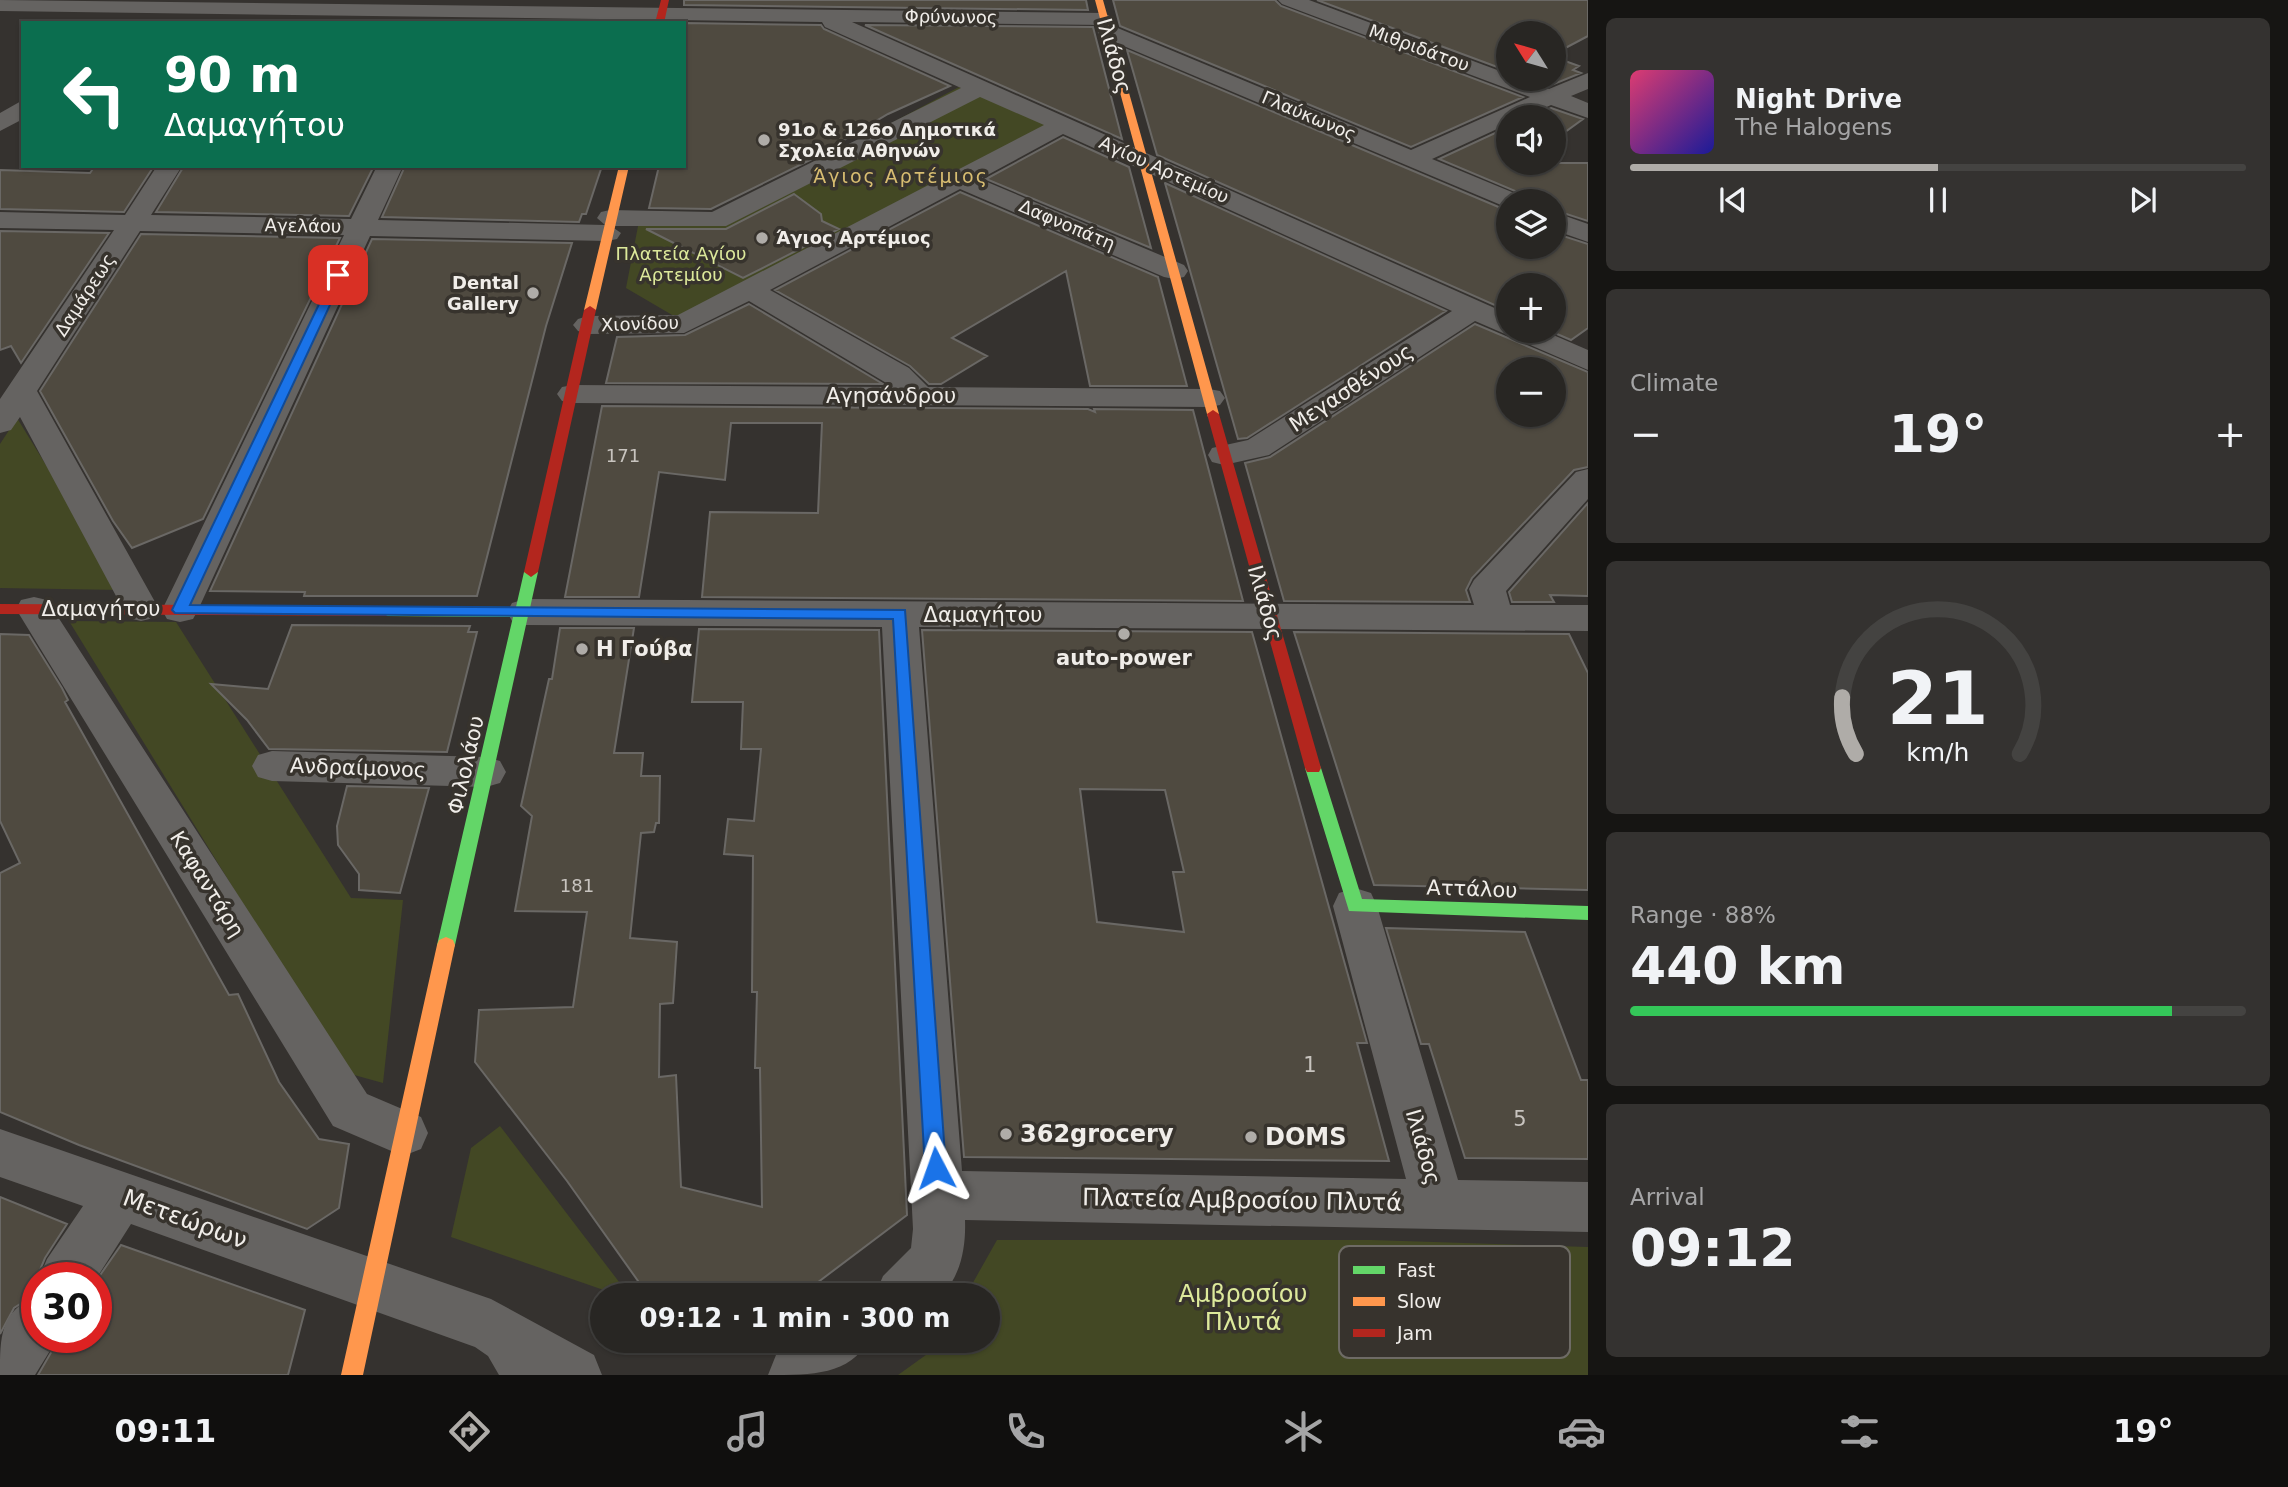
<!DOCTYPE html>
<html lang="en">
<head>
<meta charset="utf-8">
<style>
	:root { --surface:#282623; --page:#343230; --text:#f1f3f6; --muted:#a5a5a6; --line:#444341; --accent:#afaca8 }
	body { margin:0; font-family:"DejaVu Sans",sans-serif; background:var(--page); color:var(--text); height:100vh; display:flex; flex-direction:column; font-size:26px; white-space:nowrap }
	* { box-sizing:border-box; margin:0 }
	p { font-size:23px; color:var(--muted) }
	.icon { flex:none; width:38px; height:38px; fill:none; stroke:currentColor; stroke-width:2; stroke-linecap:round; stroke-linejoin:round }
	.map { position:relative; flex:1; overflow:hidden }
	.details { display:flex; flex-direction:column; gap:18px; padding:18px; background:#161513; width:700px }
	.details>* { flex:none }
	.hud { position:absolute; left:21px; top:21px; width:665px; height:147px; border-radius:0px; box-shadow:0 2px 5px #0004,0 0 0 2px var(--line); background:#0b6e4f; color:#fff; overflow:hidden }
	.needle { width:46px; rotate:307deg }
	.tools { position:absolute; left:1496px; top:21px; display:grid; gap:14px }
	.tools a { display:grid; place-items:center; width:70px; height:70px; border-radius:50%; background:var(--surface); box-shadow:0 2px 5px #0004,0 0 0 2px var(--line); font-size:35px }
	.speed { position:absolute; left:21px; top:1262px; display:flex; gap:14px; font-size:35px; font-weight:700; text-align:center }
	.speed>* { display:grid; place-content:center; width:91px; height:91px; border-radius:50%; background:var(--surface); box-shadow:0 2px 5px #0004,0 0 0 2px var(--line); line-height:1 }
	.speed .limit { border:10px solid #d22; background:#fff; color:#111 }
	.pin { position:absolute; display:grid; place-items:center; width:60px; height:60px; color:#fff; margin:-30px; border-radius:14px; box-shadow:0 4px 10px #0006 }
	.me { position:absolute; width:77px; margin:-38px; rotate:356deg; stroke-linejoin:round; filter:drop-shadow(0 0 5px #0008) }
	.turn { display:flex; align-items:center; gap:24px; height:147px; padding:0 28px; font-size:32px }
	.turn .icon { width:91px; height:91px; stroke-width:2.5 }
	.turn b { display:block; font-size:49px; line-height:60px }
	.big { font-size:52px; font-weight:600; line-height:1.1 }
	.details .tile { flex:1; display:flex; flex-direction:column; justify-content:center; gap:10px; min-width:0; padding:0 24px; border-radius:10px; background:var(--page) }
	.details .dial { align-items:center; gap:0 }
	.dial svg { height:182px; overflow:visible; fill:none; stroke:var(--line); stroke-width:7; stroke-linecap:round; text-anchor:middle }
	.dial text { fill:var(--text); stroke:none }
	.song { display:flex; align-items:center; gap:21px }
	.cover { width:84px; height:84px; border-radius:10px; background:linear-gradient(135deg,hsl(340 70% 55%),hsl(240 70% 35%)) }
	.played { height:7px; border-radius:4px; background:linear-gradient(90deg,var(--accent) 50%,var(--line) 50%) }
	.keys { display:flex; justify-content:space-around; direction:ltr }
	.heat { display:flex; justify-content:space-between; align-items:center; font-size:38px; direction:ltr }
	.charge { height:10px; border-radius:5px; background:linear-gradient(90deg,#34c759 88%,var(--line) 0) }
	.trip { position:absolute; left:590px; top:1283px; width:410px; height:70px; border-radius:35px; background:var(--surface); box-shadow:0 2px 5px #0004,0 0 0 2px var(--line); font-weight:600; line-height:70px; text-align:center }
	.tabs { display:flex; height:112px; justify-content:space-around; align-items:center; background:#100f0e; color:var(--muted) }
	.tabs .icon { width:49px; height:49px }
	.tabs .active { color:var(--accent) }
	.tabs b { font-size:32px; color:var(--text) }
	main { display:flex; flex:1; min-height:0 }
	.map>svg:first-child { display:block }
	.green { fill:#434824 }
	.building { fill:#4f4a40; stroke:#6a6865; stroke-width:2; fill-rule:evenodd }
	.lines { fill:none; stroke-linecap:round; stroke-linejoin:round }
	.street { fill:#656361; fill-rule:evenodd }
	.fast { fill:#63d668; fill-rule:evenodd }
	.slow { fill:#ff974d; fill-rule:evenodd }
	.jam { fill:#b3261e; fill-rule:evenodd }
	.route { fill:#1a73e8; stroke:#114b97; stroke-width:2 }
	.poi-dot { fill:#afaca8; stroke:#37332d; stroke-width:2.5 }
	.labels { text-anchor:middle; stroke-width:7; stroke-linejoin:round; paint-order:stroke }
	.far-street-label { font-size:18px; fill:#f0ede9; stroke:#37332d }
	.far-poi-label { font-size:18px; font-weight:bold; fill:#f0ede9; stroke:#37332d; text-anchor:start }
	.far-park-label { font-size:18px; fill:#dde99b; stroke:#37332d }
	.number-label { font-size:18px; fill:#c8c4bf }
	.far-neighbourhood-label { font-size:19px; letter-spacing:2px; fill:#d8bd71; stroke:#37332d }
	.street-label { font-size:21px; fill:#f0ede9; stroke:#37332d }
	.poi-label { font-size:21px; font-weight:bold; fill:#f0ede9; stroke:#37332d; text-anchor:start }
	.near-number-label { font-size:21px; fill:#c8c4bf }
	.near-poi-label { font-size:24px; font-weight:bold; fill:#f0ede9; stroke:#37332d; text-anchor:start }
	.near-street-label { font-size:24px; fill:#f0ede9; stroke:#37332d }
	.near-park-label { font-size:24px; fill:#dde99b; stroke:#37332d }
	.key { fill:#37332d; stroke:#6e6b65; stroke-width:2 }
	.key-label { font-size:19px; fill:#f0ede9 }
</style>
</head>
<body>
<main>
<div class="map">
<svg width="1588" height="1375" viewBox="0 0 1588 1375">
	<rect width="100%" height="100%" fill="#35322f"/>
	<path class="green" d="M959 87 1058 130 679 319 626 288 640 216 715 217Z
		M17 418 123 590 0 588V444Z
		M69 621 176 622 351 898 403 900 383 1083 347 1073Z
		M500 1126 629 1295H618L451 1237 471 1148Z
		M997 1240H1372L1588 1247V1375H898L937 1347 940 1341 987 1340V1295H966Z"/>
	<path class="building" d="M684 0H1086L1088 10 684 5Z
		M1113 0H1275L1281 6 1523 97 1411 147 1120 26Z
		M1317 0H1588V36L1554 54V33H1508V71Z
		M684 23 821 25 824 29 950 86 888 114 810 160 711 209 649 208 659 166H684Z
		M865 25 1093 27 1122 139Z
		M1127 50 1508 211V247H1554V233L1588 244V328L1571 340 1550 331H1554V285H1508V311L1157 155Z
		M1554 57 1579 66 1573 70 1581 73 1549 86 1530 79H1554Z
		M1551 108 1583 119 1554 140V117H1530Z
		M1508 127V163H1588V221L1554 210V201H1526L1520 193 1439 159Z
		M1063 137 1129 167 1151 248 986 179Z
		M95 166H154L124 212 0 209V170L90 173Z
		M184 166H374L349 216 156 212Z
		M405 166H602L586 214H582L579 222 382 217Z
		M1165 183 1446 311 1247 438 1238 439Z
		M960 192 1158 277 1187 386H1090L1066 271 952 338 987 356 941 384H929L910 366 775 290Z
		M794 194 821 214 822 221 839 229 743 278 646 229H726Z
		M0 231 109 233 21 363 11 346 0 350Z
		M141 234 340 238 203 519 132 548 113 521 40 391Z
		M372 239 572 243 546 326 477 596H304L305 592 210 591Z
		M749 304 883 384 606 383 617 337 685 335Z
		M1475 324 1588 372V467L1574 470 1472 578 1466 590 1470 602 1284 601 1245 463 1270 457ZM1508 369H1554V415H1508Z
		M602 406 1088 409 1095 412 1094 409 1193 410 1243 601 702 597 710 512 818 513 822 423H731L725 480 659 472 639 597H565Z
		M1588 503V596L1550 595 1554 602H1512L1509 592Z
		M292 625 470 626 468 632H477L447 752 269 749 247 720 211 684 268 689Z
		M560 628H634L614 753H643L641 776H660L659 823H656L654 832 641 833 630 938 677 942 673 1003 660 1004 659 1077 676 1075 681 1187 762 1207 760 1068H755L757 992H752L753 856 724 854 728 819 754 821 761 749H741L743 702H692L699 629 879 630 907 1215 801 1295H648L567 1181 475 1062 479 1010 573 1007 587 912 515 911 532 816 521 806 549 679H552Z
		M922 630 1252 632 1367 1043H1357L1389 1161 964 1157ZM1080 789 1165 790 1184 872H1173L1184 932 1097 922Z
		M1294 632 1569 634 1588 673V890L1374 885Z
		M0 634 29 635 62 688 68 700 65 702 229 995 238 994 279 1082 319 1139 349 1144 339 1208 307 1229 79 1145 0 1112V873L20 863 0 821Z
		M347 786 429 788 400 893 359 890V874L338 845 337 826Z
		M1386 928 1525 932 1581 1080H1588V1159L1465 1158 1429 1044H1421Z
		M0 1197 67 1224 45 1258 37 1277V1293L14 1308 0 1334Z
		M121 1245 305 1310 288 1375H38L60 1337H96V1281Z"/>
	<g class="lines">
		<path class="street" d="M0 0 1104 13 1115 19 1108 24 1411 150 1530 97 1282 4 1278 0H1309L1508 74V79H1523L1549 89 1588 73V89L1571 96 1588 103V118L1551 105 1524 117H1508V124L1432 159 1519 195 1523 201H1508V208L1100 36 1097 31 1104 25 852 22 1508 314V331H1544L1588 350V370L1475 321 1269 455 1224 465 1212 462 1208 455 1212 448 1248 440 1452 311 1063 134 980 179 1184 265 1188 271 1184 277 1174 279 1164 277 960 189 770 290 909 368 928 387 1209 389 1220 391 1225 398 1220 405 1209 407 573 403 562 401 557 394 562 387 573 385 893 387 749 301 684 333 588 334 578 331 573 325 578 319 588 316 678 315 1044 125 980 97 726 226H611L621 233 617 239 607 241 370 236 198 610 193 619 180 622 167 619 162 610 344 235 140 231 37 391 159 609 154 618 141 621 128 618 123 609 20 417 11 430 0 433V399L114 230 0 228V212L125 215 157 166H182L151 215 351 219 377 166H403L378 220 605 225 597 218 601 212 610 210 712 212 961 88 825 27 822 22 0 11Z
			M23 100V119L0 131V113Z
			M1554 212 1588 224V242L1554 230Z
			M1588 469V499L1506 591 1510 605H1588V631L919 627 962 1171 1406 1179 1333 906 1339 893 1355 888 1371 893 1377 906 1458 1180 1588 1182V1232L965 1220C966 1247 961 1275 942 1295H875L883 1276 911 1248 913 1229 882 627 525 625 512 621 507 612 512 603 525 599 1474 605 1469 589 1474 580 1576 472Z
			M34 597 47 600 367 1094 421 1117 428 1133 421 1149 403 1156 333 1126 16 609 21 600Z
			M272 751 486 757 500 761 506 772 500 783 486 787 272 781 258 777 252 766 258 755Z
			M0 1129 491 1299 594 1355 602 1375H499L488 1356 475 1347 131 1224 96 1279 39 1278 47 1259 83 1206 0 1177Z
			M37 1295V1337H58L56 1341 35 1375H0C0 1336 0 1312 37 1295Z
			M796 1340H869C849 1375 813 1375 768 1375L776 1355Z"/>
		<path class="fast" d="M531 567 538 572 530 608 532 612 528 616 455 945 453 950 446 953 439 950 437 945 513 617 386 616 379 611 386 606 516 607 524 572Z
			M1313 762 1319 764 1321 768 1362 899 1588 906V920L1349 911 1305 768 1307 764Z"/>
		<path class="slow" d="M1095 0H1103L1219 414 1218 417H1208L1207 414Z
			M619 166H629L596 310 590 314 584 310Z
			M446 937 453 940 455 945 363 1375H341L437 945 439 940Z"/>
		<path class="jam" d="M661 0H669L664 23H655Z
			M590 306 596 310 538 572 531 577 524 572 584 310Z
			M1213 410 1219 414 1321 768 1319 772H1307L1305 768 1207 414Z
			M0 604 386 606 393 611 386 616 0 614Z"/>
	</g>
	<path class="route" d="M334 273 344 275 190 605 905 610 946 1168 943 1175 936 1178 928 1175 925 1168 893 619 175 613 172 610Z"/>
	<g class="poi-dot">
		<circle cx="764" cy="140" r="7"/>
		<circle cx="762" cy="238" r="7"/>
		<circle cx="533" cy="293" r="7"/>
		<circle cx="1124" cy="634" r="7"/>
		<circle cx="582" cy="649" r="7"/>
		<circle cx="1006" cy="1134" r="7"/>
		<circle cx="1251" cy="1137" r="7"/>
	</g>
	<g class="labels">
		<g class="far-street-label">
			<text transform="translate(951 17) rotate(1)" y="6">Φρύνωνος</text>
			<text transform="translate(1419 48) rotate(20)" y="6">Μιθριδάτου</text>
			<text transform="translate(1309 116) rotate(23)" y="6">Γλαύκωνος</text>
			<text transform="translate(1164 170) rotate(24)" y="6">Αγίου Αρτεμίου</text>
			<text transform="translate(1067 225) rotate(23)" y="6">Δαφνοπάτη</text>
			<text transform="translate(303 226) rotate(1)" y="6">Αγελάου</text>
			<text transform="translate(85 295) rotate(-57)" y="6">Δαμάρεως</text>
			<text transform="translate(640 324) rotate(-2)" y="6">Χιονίδου</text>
		</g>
		<g class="far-poi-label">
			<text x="778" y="136">91ο &amp; 126ο Δημοτικά<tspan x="778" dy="21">Σχολεία Αθηνών</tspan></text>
			<text x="776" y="244">Άγιος Αρτέμιος</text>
			<text x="519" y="289" text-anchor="end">Dental<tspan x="519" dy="21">Gallery</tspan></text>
		</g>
		<g class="far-park-label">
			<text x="681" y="260">Πλατεία Αγίου<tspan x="681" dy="21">Αρτεμίου</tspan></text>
		</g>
		<g class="number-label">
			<text x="623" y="462">171</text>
			<text x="577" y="892">181</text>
		</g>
		<g class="far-neighbourhood-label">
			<text x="901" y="183">Άγιος Αρτέμιος</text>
		</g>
		<g class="street-label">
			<text transform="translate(1114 56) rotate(74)" y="7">Ιλιάδος</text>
			<text transform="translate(1351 388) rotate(-33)" y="7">Μεγασθένους</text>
			<text x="891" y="403">Αγησάνδρου</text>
			<text transform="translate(1265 603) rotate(74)" y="7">Ιλιάδος</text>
			<text x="101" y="616">Δαμαγήτου</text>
			<text x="983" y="622">Δαμαγήτου</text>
			<text transform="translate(466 765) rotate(-77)" y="7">Φιλολάου</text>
			<text transform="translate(358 768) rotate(2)" y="7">Ανδραίμονος</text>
			<text transform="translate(207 884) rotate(58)" y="7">Καφαντάρη</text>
			<text transform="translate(1472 889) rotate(2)" y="7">Αττάλου</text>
			<text transform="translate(1423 1147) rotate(74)" y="7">Ιλιάδος</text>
		</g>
		<g class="poi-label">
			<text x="596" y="656">Η Γούβα</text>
			<text x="1124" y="665" text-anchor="middle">auto-power</text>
		</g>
		<g class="near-number-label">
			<text x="1310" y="1072">1</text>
			<text x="1520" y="1126">5</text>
		</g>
		<g class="near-poi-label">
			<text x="1020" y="1142">362grocery</text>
			<text x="1265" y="1145">DOMS</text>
		</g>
		<g class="near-street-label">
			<text transform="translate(1242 1200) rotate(1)" y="8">Πλατεία Αμβροσίου Πλυτά</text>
			<text transform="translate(185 1219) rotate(20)" y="8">Μετεώρων</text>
		</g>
		<g class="near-park-label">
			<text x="1243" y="1302">Αμβροσίου<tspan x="1243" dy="28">Πλυτά</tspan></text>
		</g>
	</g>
	<rect x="1339" y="1246" width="231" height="112" rx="10" class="key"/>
	<rect x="1353" y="1266" width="32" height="8" fill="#63d668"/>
	<rect x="1353" y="1297" width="32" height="9" fill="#ff974d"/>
	<rect x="1353" y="1329" width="32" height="8" fill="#b3261e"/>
	<g class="key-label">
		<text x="1397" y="1277">Fast</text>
		<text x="1397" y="1308">Slow</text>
		<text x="1397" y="1340">Jam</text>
	</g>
</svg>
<div class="tools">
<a><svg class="needle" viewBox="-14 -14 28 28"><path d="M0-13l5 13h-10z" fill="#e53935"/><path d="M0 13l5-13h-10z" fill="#a5a5a6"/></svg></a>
<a><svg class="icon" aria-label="sound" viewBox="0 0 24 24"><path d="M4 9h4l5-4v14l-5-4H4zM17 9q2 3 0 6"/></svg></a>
<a><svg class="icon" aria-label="layers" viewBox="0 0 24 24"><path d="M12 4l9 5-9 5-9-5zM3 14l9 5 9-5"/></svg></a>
<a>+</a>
<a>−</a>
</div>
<div class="speed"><div class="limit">30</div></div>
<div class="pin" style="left:338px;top:275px;background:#d93025"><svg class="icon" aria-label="arrive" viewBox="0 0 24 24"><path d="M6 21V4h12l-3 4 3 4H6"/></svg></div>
<svg class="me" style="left:936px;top:1168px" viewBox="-20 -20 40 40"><path d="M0-17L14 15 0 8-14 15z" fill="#1a73e8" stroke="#fff" stroke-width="4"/></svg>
<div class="trip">09:12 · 1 min · 300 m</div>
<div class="hud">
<div class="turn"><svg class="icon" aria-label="left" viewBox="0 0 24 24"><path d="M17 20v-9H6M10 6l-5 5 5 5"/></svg><div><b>90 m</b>Δαμαγήτου</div></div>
</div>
</div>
<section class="details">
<div class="tile">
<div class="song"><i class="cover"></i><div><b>Night Drive</b><p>The Halogens</p></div></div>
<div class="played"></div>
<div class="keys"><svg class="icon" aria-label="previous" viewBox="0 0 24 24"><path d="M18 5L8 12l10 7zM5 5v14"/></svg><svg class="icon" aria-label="pause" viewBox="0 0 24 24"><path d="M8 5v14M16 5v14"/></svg><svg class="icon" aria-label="next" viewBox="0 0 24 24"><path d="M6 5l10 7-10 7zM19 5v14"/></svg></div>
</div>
<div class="tile"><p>Climate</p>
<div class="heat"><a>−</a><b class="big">19°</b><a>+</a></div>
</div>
<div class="tile dial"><svg viewBox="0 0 100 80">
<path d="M14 69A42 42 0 1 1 86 69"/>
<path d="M14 69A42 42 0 0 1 8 44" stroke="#afaca8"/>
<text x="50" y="56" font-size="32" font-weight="700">21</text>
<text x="50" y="72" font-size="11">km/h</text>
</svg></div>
<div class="tile"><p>Range · 88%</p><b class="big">440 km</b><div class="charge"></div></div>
<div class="tile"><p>Arrival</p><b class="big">09:12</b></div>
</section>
</main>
<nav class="tabs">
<b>09:11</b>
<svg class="icon active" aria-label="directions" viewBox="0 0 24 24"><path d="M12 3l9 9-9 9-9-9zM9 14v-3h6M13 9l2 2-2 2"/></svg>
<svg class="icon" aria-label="music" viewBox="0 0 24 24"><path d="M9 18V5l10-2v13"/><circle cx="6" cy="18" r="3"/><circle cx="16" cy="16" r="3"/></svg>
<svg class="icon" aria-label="phone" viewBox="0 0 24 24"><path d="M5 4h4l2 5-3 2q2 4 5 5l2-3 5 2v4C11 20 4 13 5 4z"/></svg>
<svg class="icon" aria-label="climate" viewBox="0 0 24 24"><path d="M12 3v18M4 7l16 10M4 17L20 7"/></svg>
<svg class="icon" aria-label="car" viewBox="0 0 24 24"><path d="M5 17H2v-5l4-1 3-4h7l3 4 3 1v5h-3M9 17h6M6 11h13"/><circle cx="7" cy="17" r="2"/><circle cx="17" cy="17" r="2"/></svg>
<svg class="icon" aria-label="filters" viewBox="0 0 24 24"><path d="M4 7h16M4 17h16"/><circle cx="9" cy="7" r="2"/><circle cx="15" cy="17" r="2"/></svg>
<b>19°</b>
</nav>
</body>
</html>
